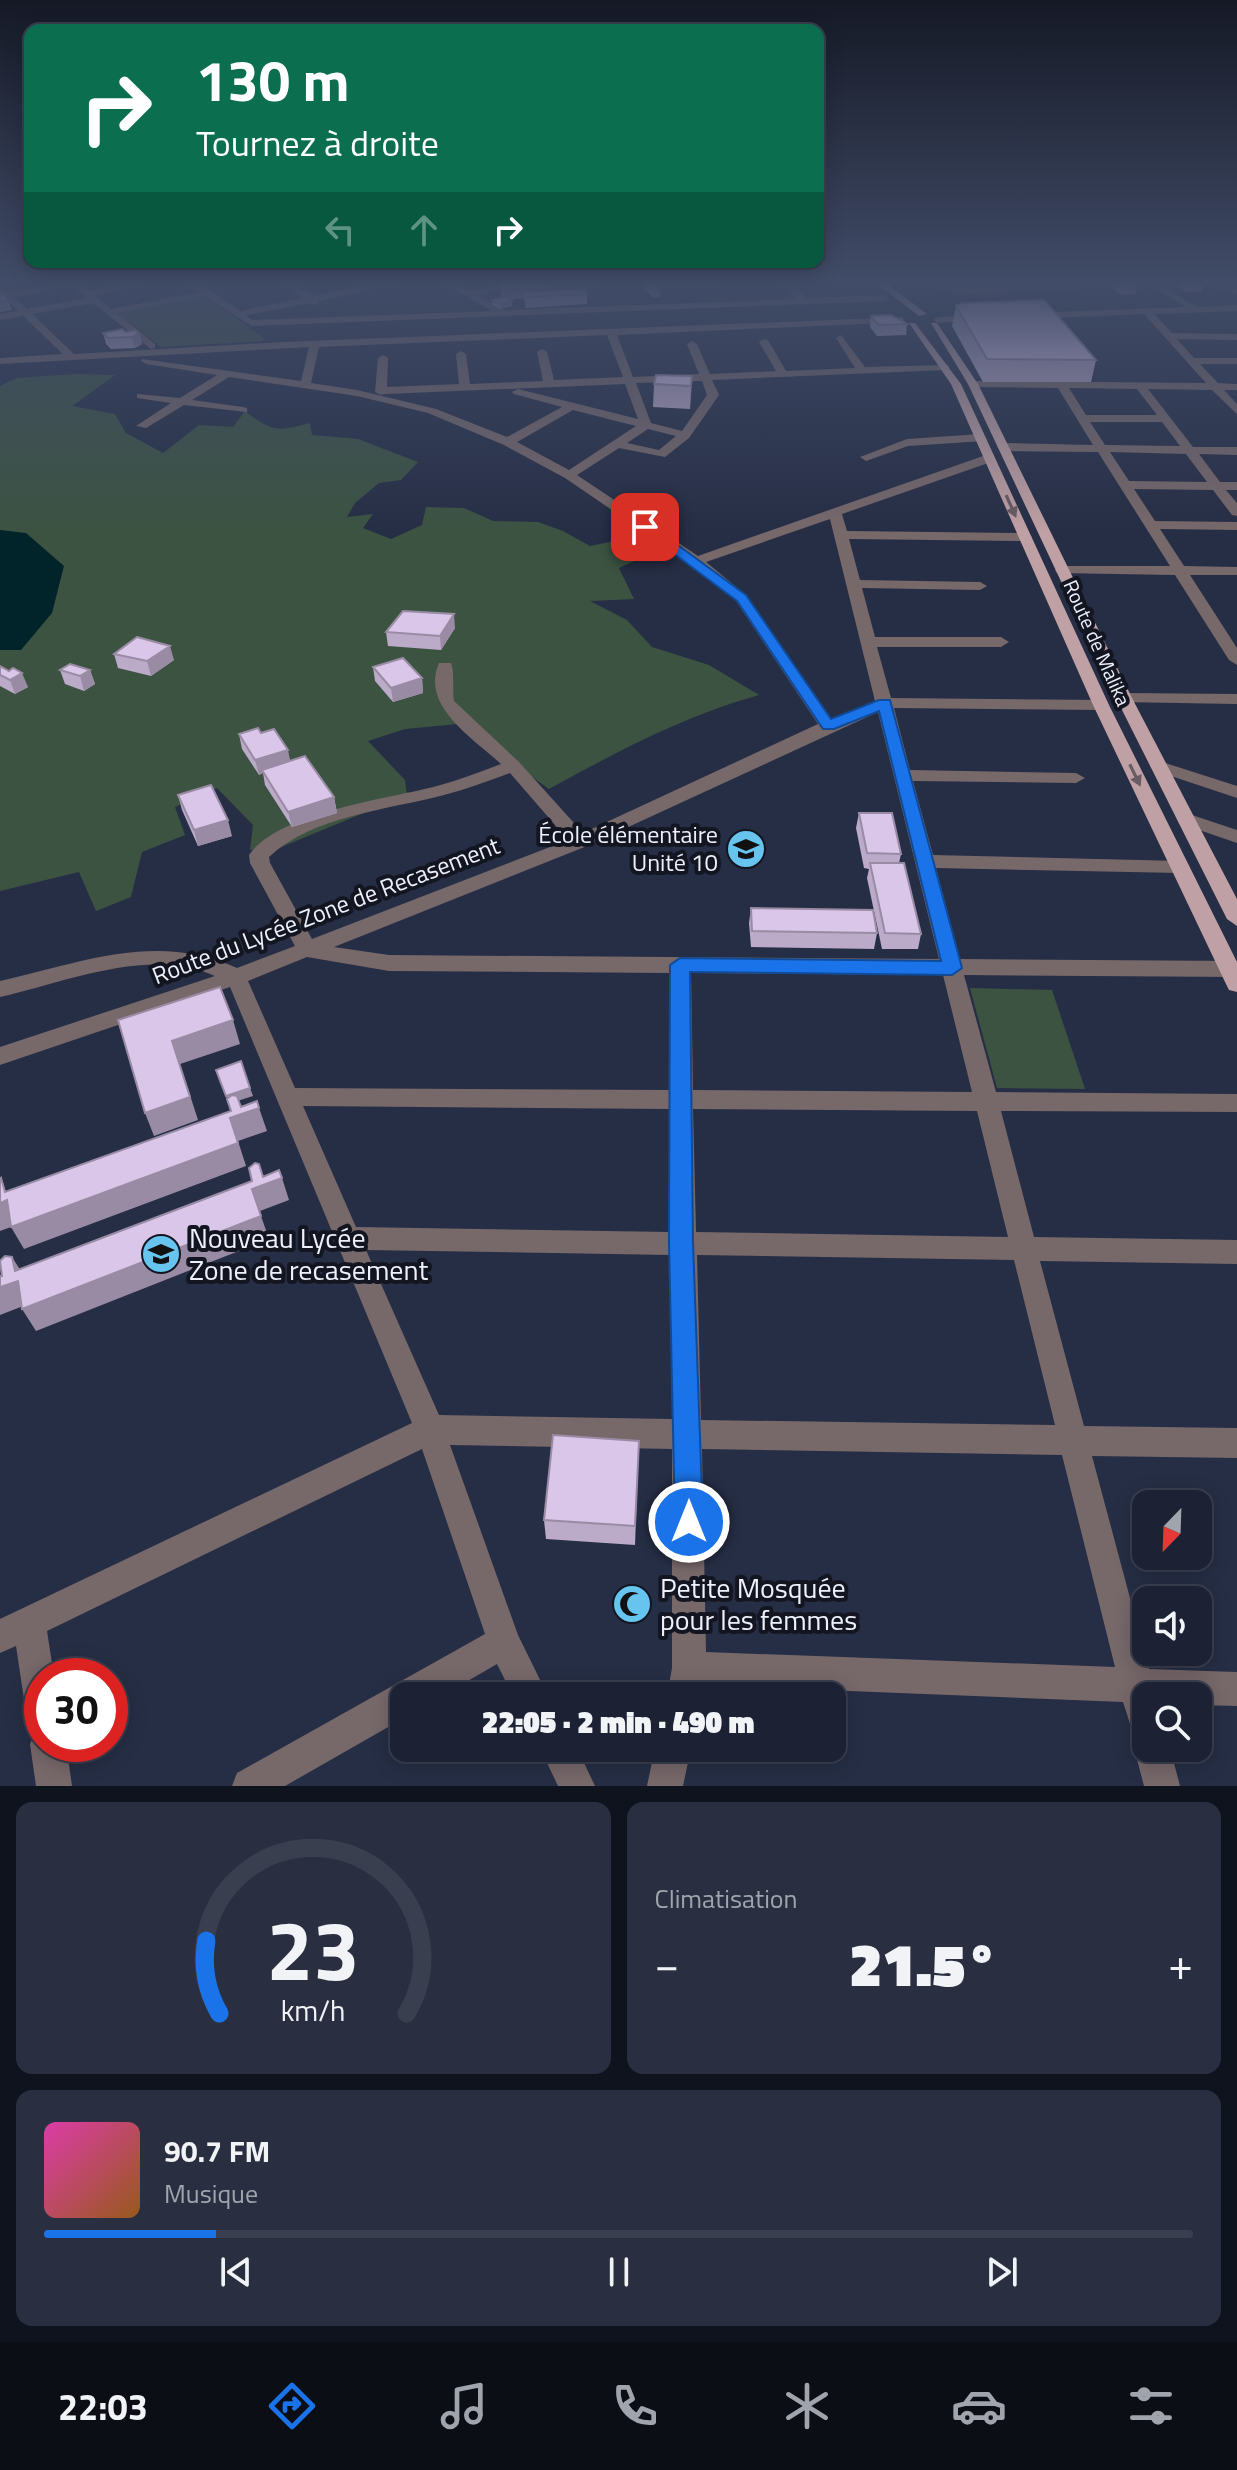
<!DOCTYPE html>
<html lang="fr">
<head>
<meta charset="utf-8">
<style>
	:root { --surface:#1c2234; --page:#292f40; --text:#f1f3f6; --muted:#a0a4ac; --line:#3a3f4f; --accent:#1a73e8 }
	body { margin:0; font-family:"Titillium Web",sans-serif; background:var(--page); color:var(--text); height:100vh; display:flex; flex-direction:column; font-size:30px; white-space:nowrap }
	* { box-sizing:border-box; margin:0 }
	p { font-size:26px; color:var(--muted) }
	.icon { flex:none; width:44px; height:44px; fill:none; stroke:currentColor; stroke-width:2; stroke-linecap:round; stroke-linejoin:round }
	.map { position:relative; height:1786px; overflow:hidden }
	.details { display:flex; flex-direction:column; gap:16px; padding:16px; background:#0f131d; flex:1 }
	.details>* { flex:none }
	.top-card { position:absolute; left:24px; top:24px; width:800px; height:244px; border-radius:16px; box-shadow:0 4px 20px #0003,0 0 0 2px var(--line); background:#0b6e4f; color:#fff; overflow:hidden }
	.needle { width:52px; rotate:203deg }
	.controls { position:absolute; left:1132px; top:1490px; display:grid; gap:16px }
	.controls a { display:grid; place-items:center; width:80px; height:80px; border-radius:16px; background:var(--surface); box-shadow:0 4px 20px #0003,0 0 0 2px var(--line); font-size:40px }
	.speed { position:absolute; left:24px; top:1658px; display:flex; gap:16px; font-size:40px; font-weight:700; text-align:center }
	.speed>* { display:grid; place-content:center; width:104px; height:104px; border-radius:50%; background:var(--surface); box-shadow:0 4px 20px #0003,0 0 0 2px var(--line); line-height:1 }
	.speed .limit { border:12px solid #d22; background:#fff; color:#111 }
	.pin { position:absolute; display:grid; place-items:center; width:68px; height:68px; color:#fff; margin:-34px; border-radius:16px; box-shadow:0 4px 12px #0006 }
	.me { position:absolute; width:88px; margin:-44px; rotate:0deg; stroke-linejoin:round; filter:drop-shadow(0 0 6px #0008) }
	.turn { display:flex; align-items:center; gap:28px; height:168px; padding:0 40px; font-size:36px }
	.turn .icon { width:104px; height:104px; stroke-width:2.5 }
	.turn b { display:block; font-size:56px; line-height:68px }
	.lanes { display:flex; align-items:center; height:76px; padding:0 40px; background:#0003; justify-content:center; gap:40px; direction:ltr }
	.lanes .off { opacity:.35 }
	.big { font-size:60px; font-weight:800; line-height:1.1 }
	.details .widget { flex:1; display:flex; flex-direction:column; justify-content:center; gap:12px; min-width:0; padding:0 28px; border-radius:16px; background:var(--page) }
	.details .dial { align-items:center; gap:0 }
	.dial svg { height:208px; overflow:visible; fill:none; stroke:var(--line); stroke-width:7; stroke-linecap:round; text-anchor:middle }
	.dial text { fill:var(--text); stroke:none }
	.song { display:flex; align-items:center; gap:24px }
	.cover { width:96px; height:96px; border-radius:12px; background:linear-gradient(135deg,hsl(320 70% 55%),hsl(30 70% 35%)) }
	.played { height:8px; border-radius:4px; background:linear-gradient(90deg,var(--accent) 15%,var(--line) 15%) }
	.keys { display:flex; justify-content:space-around; direction:ltr }
	.heat { display:flex; justify-content:space-between; align-items:center; font-size:44px; direction:ltr }
	.details .tiles { flex:1; display:grid; gap:16px; grid-template-columns:1fr 1fr }
	.widget:last-child { grid-column:span 2 }
	.trip { position:absolute; left:390px; top:1682px; width:456px; height:80px; border-radius:16px; background:var(--surface); box-shadow:0 4px 20px #0003,0 0 0 2px var(--line); font-weight:800; line-height:80px; text-align:center }
	.tabs { display:flex; height:128px; justify-content:space-around; align-items:center; background:#0b0e15; color:var(--muted) }
	.tabs .icon { width:56px; height:56px }
	.tabs .current { color:var(--accent) }
	.tabs b { font-size:36px; color:var(--text) }
	.map>svg:first-child { display:block }
	.green { fill:#3c5342 }
	.water { fill:#00242a }
	.lines { fill:none; stroke-linecap:round; stroke-linejoin:round }
	.minor { fill:#77686a; fill-rule:evenodd }
	.major { fill:#bfa0a4; fill-rule:evenodd }
	.wall { fill:#bbaac8 }
	.shaded-wall { fill:#998ba3 }
	.building { fill:#dac6e9; stroke:#998ba3; stroke-width:2 }
	.oneway { fill:#695b62 }
	.route { fill:#1a73e8; stroke:#114b97; stroke-width:2 }
	.labels { text-anchor:middle; stroke-width:8; stroke-linejoin:round; paint-order:stroke }
	.far-street-label { font-size:20px; fill:#ecf1fd; stroke:#131621 }
	.poi-label { font-size:24px; fill:#ecf1fd; stroke:#131621; text-anchor:end }
	.street-label { font-size:24px; fill:#ecf1fd; stroke:#131621 }
	.near-poi-label { font-size:28px; fill:#ecf1fd; stroke:#131621; text-anchor:start }
</style>
</head>
<body>
<div class="map">
<svg width="1237" height="1786" viewBox="0 0 1237 1786">
	<rect width="100%" height="100%" fill="#262e45"/>
	<path class="green" d="M204 295 264 338 263 341 161 347 116 312Z
		M75 374 115 375 72 406 115 414 126 433 163 453 199 425 233 427 245 411C272 432 277 432 310 423L312 435 358 439 418 462 401 480 379 483 355 503 347 517 373 514 363 528 391 539 422 525 426 507 464 508 493 521 538 522 563 531 590 546 635 537 659 550 619 568 634 599 590 601 627 620 652 647 709 665 759 695C683 716 617 752 549 789L458 724 405 729 368 741 405 780 407 795 279 848 250 850 253 825 217 788 175 807 185 835 142 852 131 897 96 911 79 872 0 891V386L17 378Z
		M970 988 1052 990 1085 1089 997 1088Z"/>
	<path class="water" d="M0 530 26 533 64 566 52 613 21 650H0Z"/>
	<g class="lines">
		<path class="minor" d="M64 282H79L90 291 144 282V286L95 295 111 309 200 292 188 282H198L240 311 303 298 279 282H290L313 296 384 282H403L320 301 316 305 310 303 246 315 252 320 492 311 441 282C452 282 461 290 472 290 491 291 510 282 530 282L477 295 505 310 795 299 780 282H789L806 298 884 295 889 298 884 301 251 326 206 296 117 313 155 344V348L151 349 93 303 32 314 74 354 284 342 902 317 905 322 617 335 633 377 699 374 687 344 692 341 697 344 710 374 776 371 759 342 764 339 768 340 786 371 855 368 836 338 841 335 865 367 949 365V369L945 370 712 380 719 395 689 438 665 457 619 448 577 475 698 556 986 455H994V461L842 514 847 531 1025 533 1032 537 1025 541 849 539 860 580 980 582 987 586 980 590 862 588 875 637H1001L1009 642 1001 647H877L891 698 1101 700 1109 705 1101 710 894 708 910 770 1076 773 1085 778 1076 783 913 781 933 855 1180 861 1190 867 1180 873 936 868 960 959 1237 961V977L964 975 996 1092 1237 1094V1112L1001 1111 1034 1237 1237 1240V1264L1040 1261 1084 1426 1237 1428V1458L1092 1456 1149 1669 1237 1672V1706L1198 1705V1696H1146V1748H1170L1180 1786H1144L1134 1748 1138 1738 1134 1736 1123 1702 703 1685 701 1696H667L672 1668V1449L450 1445 518 1635 548 1696H513L497 1664 442 1696H404V1718L285 1786H232L237 1773 485 1634 422 1449 47 1631 54 1676H42V1723L30 1718 25 1706 16 1646 0 1653V1619L412 1423 230 987 0 1065V1047L215 976C150 946 66 982 0 997V981C80 963 157 931 237 968L295 946 250 863 249 855C279 812 388 799 437 786 459 780 480 772 501 764 473 738 420 706 439 663H451C455 673 452 689 454 701L519 762 583 833 818 724 736 601 691 564 565 478 504 445 428 413 357 396 229 377 192 400 243 407 247 408V412L184 405 146 428 136 426 171 403 137 398V394L180 398 217 375 146 364 141 361 142 359 301 381 309 347 0 364V358L63 354 23 316 0 320V314L18 311 0 294V286L9 293ZM72 286 87 298 27 309 14 297ZM607 335 623 377 554 380 547 352 542 349 537 352 543 381 470 384 466 354 461 351 456 354 459 384 387 387 388 358 383 355 378 358 375 392 381 395 385 394 625 384 638 419 518 389 512 392 514 394 562 407 507 437 436 409 357 390 311 383 319 347ZM702 381 707 395 682 431 651 423 636 383ZM573 410 636 426 569 470 517 442ZM648 429 676 436 659 450 627 443ZM830 519 875 701 831 719 746 595 706 562ZM878 712 939 959 389 955 334 947 587 846ZM510 773 568 840 312 939 270 863 269 857C314 815 388 810 444 795 467 789 488 781 510 773ZM307 957 389 971 669 973V1090L295 1088 248 981ZM691 973 943 975 972 1092 693 1090ZM303 1106 669 1109 670 1232 356 1227ZM693 1109 977 1111 1008 1237 696 1232ZM366 1250 670 1255 672 1419 439 1415ZM697 1255 1014 1260 1055 1425 701 1420ZM702 1449 1062 1455 1115 1667 706 1652Z
			M677 282H716L664 289 659 286Z
			M925 282 971 288 1074 282H1152L1198 307 1237 305V311L1154 314 1172 333 1237 334V340L1177 339 1194 358H1237V364H1200L1218 383 1237 384V390H1224L1237 404V414L1212 390 1148 389 1193 447H1237V455L1199 454 1220 482H1237V490H1226L1237 503V516L1232 515 1213 490 1134 489 1155 521 1237 522V530L1160 529 1184 566 1237 567V575H1190L1237 648V665L1229 660 1175 575 1057 573 1055 570 1062 566H1170L1098 452 1003 451 997 447 1003 443 1093 445 1058 388 973 387 968 384 973 381 1206 383 1144 314 1029 319 1024 316 1029 313 1186 307 1161 292 1142 286 971 293 947 291ZM1069 388 1137 389 1157 415H1086ZM1090 422H1162L1180 446 1105 445ZM1110 452 1186 454 1207 482 1129 481Z
			M1202 282H1217L1237 288V294Z
			M981 315 984 320 938 323 933 320 938 317Z
			M980 434 986 438 984 441 908 446 866 461 860 457 907 439Z
			M1124 693 1237 694V704L1118 702 1116 698Z
			M1159 761 1237 786V798L1153 770 1150 766Z
			M1186 813 1237 830V843L1179 823 1177 819Z
			M42 1729V1744H66L72 1786H36L30 1744 36 1732Z
			M540 1748H577L595 1786H558Z
			M655 1748H691L683 1786H647Z"/>
		<path class="major" d="M875 282H885L927 314 919 316Z
			M909 323H915L961 384 1109 705 1237 962V992L1229 990 1226 984 1093 705 951 384Z
			M931 323H937L978 384 1132 698 1237 899V926L1227 919 1116 698 968 384Z"/>
	</g>
	<path class="wall" d="M1178 282H1197L1203 286 1202 291 1186 292 1177 286Z
		M644 283 660 291V297H653L644 288Z
		M500 284 551 286V290L587 294V304L526 308 524 298 510 299 512 301V306L500 309 492 305V300L503 297 501 295Z
		M1115 284 1137 289 1135 294 1122 295 1114 290Z
		M956 306 1096 360 1091 382H983L952 326Z
		M871 316 907 324 906 335 877 336 870 327Z
		M126 332 139 333 142 344 135 348 111 349 106 344 103 333Z
		M692 376 690 409 653 407 654 384Z
		M455 628 441 650 388 646 386 632Z
		M114 654 174 660 151 676 118 668Z
		M0 666 28 687 15 694 0 686Z
		M373 667 422 678 423 693 393 702 375 681Z
		M60 670H90L95 684 84 691 65 684Z
		M239 734 290 761 334 797 337 813 292 827 265 785 263 773 259 775 242 749Z
		M178 795 232 836 198 846 182 810Z
		M859 813 901 854 899 863 921 934 918 949H882L867 878 869 869 864 868 856 828Z
		M751 908 877 933 874 949 751 947 749 923Z
		M639 1441 635 1545 546 1539 544 1520Z"/>
	<path class="shaded-wall" d="M556 282H598L556 286Z
		M551 286V296L523 292 524 298 504 300 503 290Z
		M660 291V297H653V292Z
		M8 299 12 310 0 312V301Z
		M512 301V306L500 309V303Z
		M139 333 142 344 135 348 132 337Z
		M692 376 691 399 690 409 691 386Z
		M454 614 455 628 441 650 440 636Z
		M170 646 174 660 151 676 147 661Z
		M90 670 95 684 84 691 80 676Z
		M22 673 28 687 15 694 10 680Z
		M422 678 423 693 393 702 391 688Z
		M288 750 291 765 262 770 263 773 259 775 255 760Z
		M334 797 337 813 292 827 288 812Z
		M228 820 232 836 198 846 194 830Z
		M233 1020 240 1044 180 1064 198 1120 154 1136 145 1113 172 1041Z
		M250 1088 253 1096 228 1104 226 1096Z
		M259 1108 267 1131 238 1141 246 1166 24 1249 11 1227 0 1231V1203Z
		M282 1178 289 1200 260 1211 252 1189Z
		M261 1216 269 1239 36 1331 22 1309Z
		M12 1257 26 1279 15 1271Z
		M18 1281 31 1303 0 1315V1287Z"/>
	<path class="building" d="M532 282H548L551 286 503 290 500 284Z
		M652 282 660 291 653 292 644 283Z
		M1180 282H1197L1203 286 1188 287Z
		M1115 284H1129L1137 289 1123 290Z
		M584 289 587 294 526 297 523 292Z
		M0 292 8 299 0 301Z
		M505 297 512 301 500 303 492 300Z
		M1044 300 1096 360 987 359 956 306 962 303Z
		M891 315 907 324 879 325 871 316Z
		M122 329 126 332 135 330 139 333 132 337 108 338 103 333Z
		M656 375 692 376 691 386 654 384Z
		M403 611 454 614 440 636 386 632Z
		M137 637 170 646 147 661 114 654Z
		M403 658 422 678 391 688 373 667Z
		M70 664 90 670 80 676 60 670Z
		M0 666 9 671 13 668 22 673 10 680 0 675Z
		M258 728 261 733 274 729 288 750 255 760 239 734Z
		M305 756 334 797 288 812 262 770Z
		M211 785 228 820 194 830 178 795Z
		M859 813H892L901 854 867 853Z
		M870 863H904L921 934 885 933Z
		M751 908 873 910 877 933 752 931Z
		M220 987 233 1020 172 1041 190 1097 145 1113 118 1020Z
		M241 1061 250 1088 226 1096 216 1070Z
		M232 1095 237 1096 241 1107 257 1101 259 1108 230 1118 238 1143 11 1227 7 1200 0 1203V1179L1 1178 5 1192 231 1111 227 1099Z
		M255 1163 259 1164 263 1177 279 1170 282 1178 252 1189 261 1216 22 1309 18 1281 0 1287V1276H2L0 1261 5 1256 12 1257 15 1271 252 1181 249 1168Z
		M553 1435 639 1441 635 1526 544 1520Z"/>
	<defs><path id="oneway-solid" d="M-6-.8H1V-3.2L6.5 0L1 3.2V.8H-6Z" transform="scale(2)"/></defs>
	<g class="oneway">
		<use href="#oneway-solid" transform="translate(1011 506) rotate(66)"/>
		<use href="#oneway-solid" transform="translate(1135 775) rotate(64)"/>
	</g>
	<linearGradient id="sky" x2="0" y2="1"><stop stop-color="#151926"/><stop offset="0.53" stop-color="#414c68"/><stop offset="1" stop-color="#414c68" stop-opacity="0"/></linearGradient>
	<rect width="1237" height="532" fill="url(#sky)"/>
	<path class="route" d="M641 524H649L746 595 831 719 879 700H890L962 968 952 975 690 972 693 1242 703 1522 699 1532 689 1536 679 1532 675 1522 669 1242 670 965 680 958 941 961 879 711 834 729H823L737 601 641 529Z"/>
	<defs>
		<g id="school-disc" transform="scale(2)"><circle r="9.5" fill="#66c4ef" stroke="#131621"/><path d="M0-5L7-2L0 1L-7-2ZM-4 1L0 2.5L4 1V4Q0 6-4 4Z" fill="#111"/></g>
		<g id="mosque-disc" transform="scale(2)"><circle r="9.5" fill="#66c4ef" stroke="#131621"/><path d="M3.5-4.9A6 6 0 1 0 3.5 4.9A5 5 0 1 1 3.5-4.9Z" fill="#111"/></g>
	</defs>
	<g fill-rule="evenodd">
		<use href="#school-disc" x="746" y="849"/>
		<use href="#school-disc" x="161" y="1254"/>
		<use href="#mosque-disc" x="632" y="1604"/>
	</g>
	<g class="labels">
		<g class="far-street-label">
			<text transform="translate(1097 643) rotate(66)" y="7">Route de Malika</text>
		</g>
		<g class="poi-label">
			<text x="718" y="843">École élémentaire<tspan x="718" dy="28">Unité 10</tspan></text>
		</g>
		<g class="street-label">
			<text transform="translate(326 911) rotate(-21)" y="8">Route du Lycée Zone de Recasement</text>
		</g>
		<g class="near-poi-label">
			<text x="189" y="1248">Nouveau Lycée<tspan x="189" dy="32">Zone de recasement</tspan></text>
			<text x="660" y="1598">Petite Mosquée<tspan x="660" dy="32">pour les femmes</tspan></text>
		</g>
	</g>
</svg>
<div class="controls">
<a><svg class="needle" viewBox="-14 -14 28 28"><path d="M0-13l5 13h-10z" fill="#e53935"/><path d="M0 13l5-13h-10z" fill="#a0a4ac"/></svg></a>
<a><svg class="icon" aria-label="sound" viewBox="0 0 24 24"><path d="M4 9h4l5-4v14l-5-4H4zM17 9q2 3 0 6"/></svg></a>
<a><svg class="icon" aria-label="search" viewBox="0 0 24 24"><circle cx="10" cy="10" r="6"/><path d="M15 15l6 6"/></svg></a>
</div>
<div class="speed"><div class="limit">30</div></div>
<div class="pin" style="left:645px;top:527px;background:#d93025"><svg class="icon" aria-label="arrive" viewBox="0 0 24 24"><path d="M6 21V4h12l-3 4 3 4H6"/></svg></div>
<svg class="me" style="left:689px;top:1522px" viewBox="-20 -20 40 40"><circle r="17" fill="#1a73e8" stroke="#fff" stroke-width="3"/><path d="M0-11L8 9 0 5-8 9z" fill="#fff"/></svg>
<div class="trip">22:05 · 2 min · 490 m</div>
<div class="top-card">
<div class="turn"><svg class="icon" aria-label="right" viewBox="0 0 24 24"><path d="M7 20v-9h11M14 6l5 5-5 5"/></svg><div><b>130 m</b>Tournez à droite</div></div>
<div class="lanes"><svg class="icon off" aria-label="left" viewBox="0 0 24 24"><path d="M17 20v-9H6M10 6l-5 5 5 5"/></svg><svg class="icon off" aria-label="ahead" viewBox="0 0 24 24"><path d="M12 20V5M6 11l6-6 6 6"/></svg><svg class="icon" aria-label="right" viewBox="0 0 24 24"><path d="M7 20v-9h11M14 6l5 5-5 5"/></svg></div>
</div>
</div>
<section class="details">
<div class="tiles">
<div class="widget dial"><svg viewBox="0 0 100 80">
<path d="M14 69A42 42 0 1 1 86 69"/>
<path d="M14 69A42 42 0 0 1 9 41" stroke="#1a73e8"/>
<text x="50" y="56" font-size="32" font-weight="700">23</text>
<text x="50" y="72" font-size="11">km/h</text>
</svg></div>
<div class="widget"><p>Climatisation</p>
<div class="heat"><a>−</a><b class="big">21.5°</b><a>+</a></div>
</div>
<div class="widget">
<div class="song"><i class="cover"></i><div><b>90.7 FM</b><p>Musique</p></div></div>
<div class="played"></div>
<div class="keys"><svg class="icon" aria-label="previous" viewBox="0 0 24 24"><path d="M18 5L8 12l10 7zM5 5v14"/></svg><svg class="icon" aria-label="pause" viewBox="0 0 24 24"><path d="M8 5v14M16 5v14"/></svg><svg class="icon" aria-label="next" viewBox="0 0 24 24"><path d="M6 5l10 7-10 7zM19 5v14"/></svg></div>
</div>
</div>
</section>
<nav class="tabs">
<b>22:03</b>
<svg class="icon current" aria-label="directions" viewBox="0 0 24 24"><path d="M12 3l9 9-9 9-9-9zM9 14v-3h6M13 9l2 2-2 2"/></svg>
<svg class="icon" aria-label="music" viewBox="0 0 24 24"><path d="M9 18V5l10-2v13"/><circle cx="6" cy="18" r="3"/><circle cx="16" cy="16" r="3"/></svg>
<svg class="icon" aria-label="phone" viewBox="0 0 24 24"><path d="M5 4h4l2 5-3 2q2 4 5 5l2-3 5 2v4C11 20 4 13 5 4z"/></svg>
<svg class="icon" aria-label="climate" viewBox="0 0 24 24"><path d="M12 3v18M4 7l16 10M4 17L20 7"/></svg>
<svg class="icon" aria-label="car" viewBox="0 0 24 24"><path d="M5 17H2v-5l4-1 3-4h7l3 4 3 1v5h-3M9 17h6M6 11h13"/><circle cx="7" cy="17" r="2"/><circle cx="17" cy="17" r="2"/></svg>
<svg class="icon" aria-label="filters" viewBox="0 0 24 24"><path d="M4 7h16M4 17h16"/><circle cx="9" cy="7" r="2"/><circle cx="15" cy="17" r="2"/></svg>
</nav>
</body>
</html>
